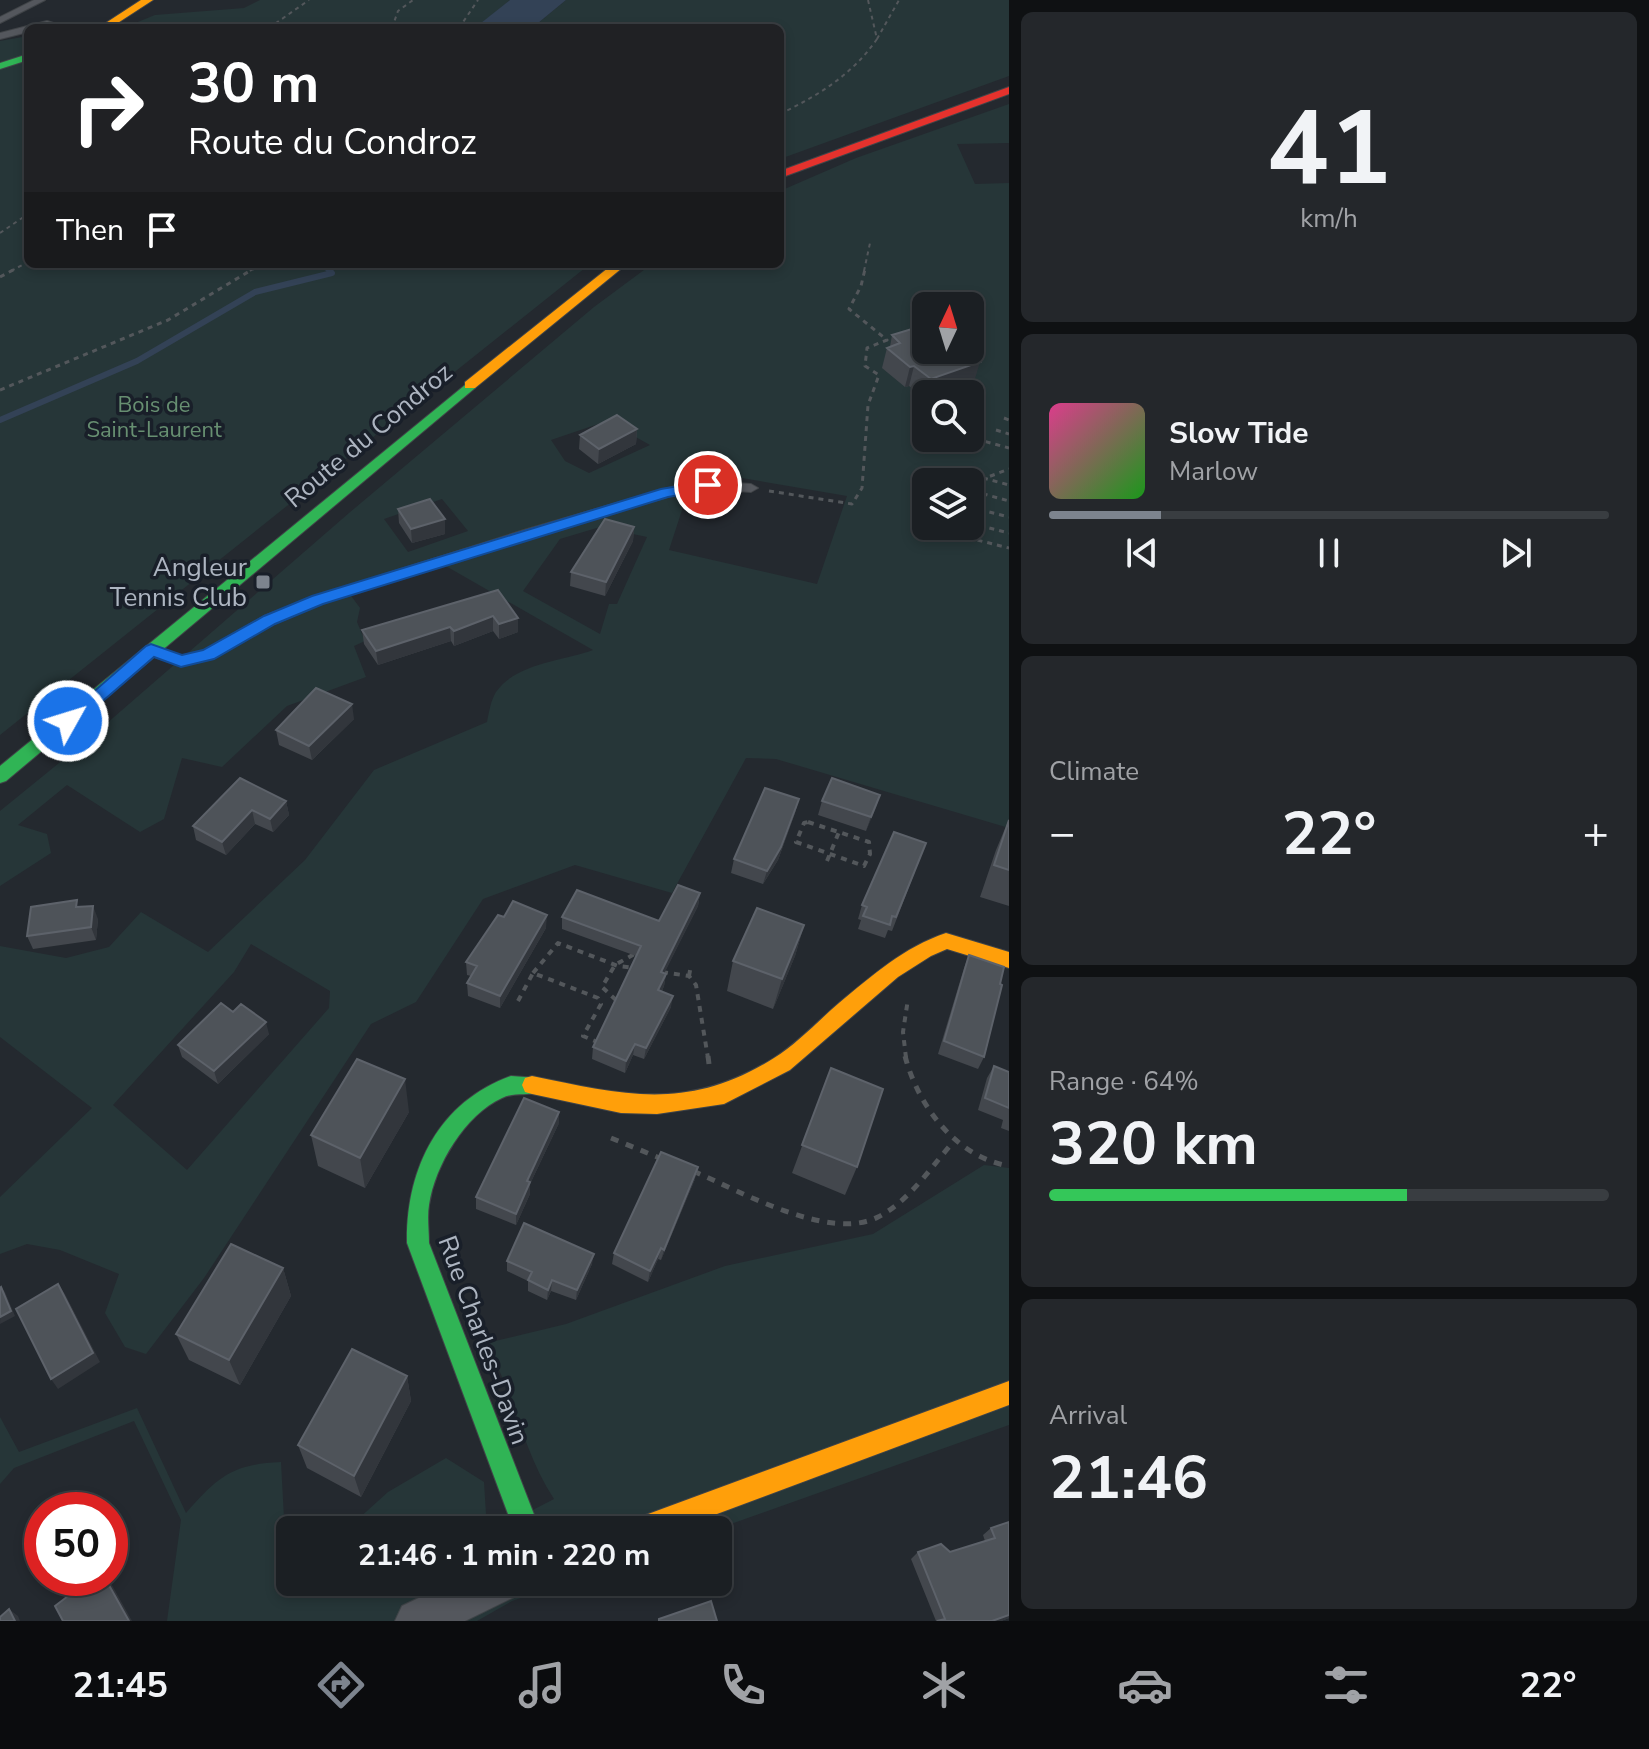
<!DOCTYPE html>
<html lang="en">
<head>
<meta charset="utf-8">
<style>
	:root { --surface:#1b1f23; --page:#24272b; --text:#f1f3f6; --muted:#a0a2a6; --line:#393d41; --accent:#7d848e }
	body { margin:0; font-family:"Nunito Sans",sans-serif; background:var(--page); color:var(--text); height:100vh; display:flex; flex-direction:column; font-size:30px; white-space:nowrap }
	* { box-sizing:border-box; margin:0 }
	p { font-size:26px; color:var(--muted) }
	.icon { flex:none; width:44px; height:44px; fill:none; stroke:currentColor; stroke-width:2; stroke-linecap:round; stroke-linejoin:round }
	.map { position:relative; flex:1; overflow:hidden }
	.details { display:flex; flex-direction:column; gap:12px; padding:12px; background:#0f1113; width:640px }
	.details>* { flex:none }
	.top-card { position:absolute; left:24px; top:24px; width:760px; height:244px; border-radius:12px; box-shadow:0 4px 12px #0003,0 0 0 2px var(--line); background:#202124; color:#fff; overflow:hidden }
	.needle { width:52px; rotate:4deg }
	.controls { position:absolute; left:912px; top:292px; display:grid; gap:16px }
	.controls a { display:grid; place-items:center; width:72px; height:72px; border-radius:12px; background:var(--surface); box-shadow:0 4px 12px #0003,0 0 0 2px var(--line); font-size:40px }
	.speed { position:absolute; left:24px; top:1492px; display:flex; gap:16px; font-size:40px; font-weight:700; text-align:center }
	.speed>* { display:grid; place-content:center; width:104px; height:104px; border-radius:50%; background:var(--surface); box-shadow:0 4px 12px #0003,0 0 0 2px var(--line); line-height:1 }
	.speed .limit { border:12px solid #d22; background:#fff; color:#111 }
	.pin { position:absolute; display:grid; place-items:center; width:68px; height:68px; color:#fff; margin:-34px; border:4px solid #fff; border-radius:50%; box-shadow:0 2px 8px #0007 }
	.me { position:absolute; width:88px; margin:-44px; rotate:51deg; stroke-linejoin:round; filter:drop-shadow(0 0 6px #0008) }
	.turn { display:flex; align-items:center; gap:28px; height:168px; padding:0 32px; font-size:36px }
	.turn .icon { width:104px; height:104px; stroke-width:2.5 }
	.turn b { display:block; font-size:56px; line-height:68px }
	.then { display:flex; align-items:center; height:76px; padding:0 32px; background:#0003; gap:16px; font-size:30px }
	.big { font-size:60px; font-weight:700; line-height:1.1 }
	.details .tile { flex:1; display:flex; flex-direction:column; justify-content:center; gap:12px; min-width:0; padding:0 28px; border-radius:12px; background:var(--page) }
	.details .dial { align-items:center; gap:0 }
	.dial b { font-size:104px; line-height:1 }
	.song { display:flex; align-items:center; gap:24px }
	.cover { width:96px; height:96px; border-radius:12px; background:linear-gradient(135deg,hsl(330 70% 55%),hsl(120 70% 35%)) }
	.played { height:8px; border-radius:4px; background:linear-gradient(90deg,var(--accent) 20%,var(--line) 20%) }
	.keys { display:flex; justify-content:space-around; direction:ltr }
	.heat { display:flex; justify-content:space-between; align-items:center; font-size:44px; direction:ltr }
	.charge { height:12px; border-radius:6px; background:linear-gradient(90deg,#34c759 64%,var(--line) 0) }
	.trip { position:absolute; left:276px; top:1516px; width:456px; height:80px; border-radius:12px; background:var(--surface); box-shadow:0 4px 12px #0003,0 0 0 2px var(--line); font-weight:700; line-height:80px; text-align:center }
	.tab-bar { display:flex; height:128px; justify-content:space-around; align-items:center; background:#0b0c0e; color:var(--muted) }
	.tab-bar .icon { width:56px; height:56px }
	.tab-bar .selected { color:var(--accent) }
	.tab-bar b { font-size:36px; color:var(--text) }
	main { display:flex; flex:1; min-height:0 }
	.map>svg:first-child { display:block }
	.green { fill:#263638; fill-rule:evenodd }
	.water { fill:#334256 }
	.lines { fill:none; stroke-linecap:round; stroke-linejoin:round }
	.stream-far1 { stroke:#334256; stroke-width:4 }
	.stream { stroke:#334256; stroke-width:6 }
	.lane-casing { stroke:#404448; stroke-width:2 }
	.street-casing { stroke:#404448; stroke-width:2 }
	.fast-casing { stroke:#404448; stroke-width:2 }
	.slow-casing { stroke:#404448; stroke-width:2 }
	.jam-casing { stroke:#404448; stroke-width:2 }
	.path-far3 { stroke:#53575b; stroke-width:2; stroke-dasharray:4 4; stroke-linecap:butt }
	.path-far2 { stroke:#53575b; stroke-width:3; stroke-dasharray:5 5; stroke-linecap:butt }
	.path-far1 { stroke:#53575b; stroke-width:4; stroke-dasharray:6 6; stroke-linecap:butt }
	.path { stroke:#53575b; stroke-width:5; stroke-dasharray:8 8; stroke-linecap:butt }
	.lane { fill:#54575d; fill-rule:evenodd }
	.street { fill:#54575d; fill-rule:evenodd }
	.fast { fill:#30b455; fill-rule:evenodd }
	.slow { fill:#ff9f0a; fill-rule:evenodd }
	.jam { fill:#e5322d; fill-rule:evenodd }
	.wall { fill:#43474d }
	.shaded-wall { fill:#32363c }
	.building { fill:#4e5359; stroke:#5d626a; stroke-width:2 }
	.route { fill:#1a73e8; stroke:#114b97; stroke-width:2 }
	.poi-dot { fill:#7d848e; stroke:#191f29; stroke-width:3 }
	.labels { text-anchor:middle; stroke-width:7; stroke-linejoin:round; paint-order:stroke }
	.far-park-label { font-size:22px; fill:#678f71; stroke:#191f29 }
	.street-label { font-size:26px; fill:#adb5c1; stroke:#191f29 }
	.poi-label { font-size:26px; fill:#adb5c1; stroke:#191f29; text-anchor:end }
</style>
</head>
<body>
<main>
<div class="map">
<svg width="1009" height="1621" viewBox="0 0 1009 1621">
	<rect width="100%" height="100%" fill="#24292f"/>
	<path class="green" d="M260 0H510L482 23 508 28H123L155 15 244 8Z
		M566 0H1009V76L780 159V28H532Z
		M28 36V264H590L0 735V41Z
		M1009 104V143L957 144 975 184 1009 183V828L776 759 746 758 672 893 575 865 483 899 416 1002 371 1024 204 1278 146 1354 125 1347 105 1313 119 1274 60 1250 27 1244 0 1254V1197L92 1108 0 1037V946L66 958 109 947 141 912 208 952 305 860 374 770 487 722C489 712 491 700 496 692 516 663 563 661 593 650L444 565 349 593 360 608 357 622 365 641 354 646 366 677 287 706 222 767 182 758 164 819 140 832 67 785 18 825 47 834 51 853 0 886V811L91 737 349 513 594 307 652 264H780V191L856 158ZM926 306H970V350H933L973 382 941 394H970V438H926V400L909 386 926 350ZM607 421 650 445 589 473 565 461 551 440ZM695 470 847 496 817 584 669 550ZM926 482H970V526H926ZM442 499 468 531 408 552 384 519ZM600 527 647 537 617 604H609L600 634 523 591 560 539ZM251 944 330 991 329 1008 187 1170 113 1105 234 972Z
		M984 1165 1009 1168V1425L714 1530H494L554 1499C523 1452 514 1394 487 1345L491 1342 566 1324 725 1266 873 1234Z
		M137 1408 186 1513C217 1478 231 1464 281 1462L284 1518 323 1530H290V1582H567L512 1601 477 1621H167L181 1520 134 1421 14 1468 0 1484V1417L19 1452Z
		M446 1458 484 1482 487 1530H346L388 1492Z"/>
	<path class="water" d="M510 0H566L532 28 481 23Z"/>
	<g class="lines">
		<path class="stream-far1" d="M323 264 330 271"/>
		<path class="stream" d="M0 420 137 361 255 292 332 273 328 269"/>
		<g class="lane-casing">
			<path id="lane" d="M34 0H45L0 23V17Z
				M47 21 70 28H28V32L0 39V33Z
				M708 481 751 484 758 488 751 492 708 489 681 493 534 536 323 603 274 624 208 660 181 666 146 654 144 650 151 645 182 656 204 651 264 616 313 597 524 530 675 486Z"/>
		</g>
		<g class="street-casing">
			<path id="street" d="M452 1582H520L514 1597 465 1621H395L402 1606Z"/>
		</g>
		<g class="fast-casing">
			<path id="fast" d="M28 54V60L0 69V63Z
				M470 381 475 382V388L6 781 0 783V766Z
				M511 1076 539 1078 542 1085 539 1092C527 1096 514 1092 502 1098 465 1115 435 1165 429 1205 427 1217 429 1230 429 1243L540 1530H514L407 1243C406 1168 439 1102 511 1076Z"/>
		</g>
		<g class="slow-casing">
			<path id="slow" d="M141 0H153L110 28H98Z
				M613 264H627L475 388H465V382Z
				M946 933 1009 952V968L947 949 931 956 898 977 790 1070 724 1104 657 1114 621 1113 532 1094 525 1092 522 1085 525 1078 532 1076C624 1095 688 1112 774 1058 797 1044 818 1021 839 1003 873 975 904 947 946 933Z
				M1009 1381V1405L674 1530H627L631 1521 640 1517Z"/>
		</g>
		<g class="jam-casing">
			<path id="jam" d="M1009 87V94L780 178V171Z"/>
		</g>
		<path class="path-far3" d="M269 28 309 0
			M392 28 398 11 413 0
			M459 28 478 0
			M877 39 899 0
			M780 114C819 95 852 75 877 39L868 0
			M0 233 28 214
			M11 271 28 262
			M250 271 260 264
			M864 271 870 243"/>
		<path class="path-far2" d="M0 277 15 269
			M0 390 168 320 253 269
			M1004 418 1009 420
			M996 430 1009 434
			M976 439 1009 448
			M954 470 1009 485
			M769 491 852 504 862 488 868 405 879 375 865 366 867 348 887 340 849 309 861 286 865 269
			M973 491 1009 501
			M970 495 975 482 1009 469
			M970 507 1009 517
			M970 523 1009 533
			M929 528 1009 548"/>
		<path class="path-far1" d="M808 822 869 842 870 854 864 866 796 842 804 823Z
			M827 861 839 832
			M662 972 689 976 696 985 708 1058
			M533 973 558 943 618 966 634 968
			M689 976 691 965
			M616 1000 602 987 615 965 636 953
			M518 1001 533 973 598 998 601 1004 583 1036 597 1042
			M906 1058 903 1032 908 999"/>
		<path class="path" d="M708 1056 709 1064
			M905 1056C918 1106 956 1157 1009 1166
			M611 1138 662 1159
			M693 1171C740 1191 829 1242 878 1217 910 1201 933 1164 956 1139"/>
		<use href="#lane" class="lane"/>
		<use href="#street" class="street"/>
		<use href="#fast" class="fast"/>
		<use href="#slow" class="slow"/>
		<use href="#jam" class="jam"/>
	</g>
	<path class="wall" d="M892 335 974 382 941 394H926V400L909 386 905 387 882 368 887 348 890 347Z
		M637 429 636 444 598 464 579 449 580 435Z
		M398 509 445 519V534L412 543 399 523Z
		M634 527 633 541 605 596 570 586 571 572Z
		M498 590 518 618V632L499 639 493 631 454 646 451 641 378 665 364 644 362 630Z
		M354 719 312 760 279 745 276 730Z
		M880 795 866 831 818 815 822 801Z
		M799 799 795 813 778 860 763 884 731 873 734 859Z
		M286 801 289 815 273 832 255 824 226 855 196 840 193 826Z
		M1009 819V906L980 897 996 850Z
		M926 843 892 931 888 930 885 938 858 929 861 920 858 919 862 905Z
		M700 893 698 906 664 973 666 974 664 986 662 991 671 1007 644 1059 633 1055 625 1073 592 1059 593 1047 636 956 562 929V917L659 921Z
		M504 917 546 928 500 1008 468 996 467 983 471 976 467 975 466 962Z
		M98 919 96 940 33 949 27 936Z
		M804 925 795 956 773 1009 727 991 733 961Z
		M969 955 1000 984 984 1057 978 1069 938 1054 964 968Z
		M233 1012 269 1034 218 1084 182 1057 178 1045Z
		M994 1066 1009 1072V1131L1001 1128 1003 1120 978 1110 987 1078Z
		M831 1068 857 1167 845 1195 792 1173Z
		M409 1112 365 1188 318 1166 311 1135Z
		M559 1123 530 1184V1194L516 1225 476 1209V1197Z
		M695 1179 661 1260 658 1259 648 1282 612 1264 614 1253Z
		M507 1261 592 1264 576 1300 551 1291 547 1300 528 1291V1281L507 1271Z
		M283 1268 291 1296 240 1385 189 1360 176 1334Z
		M407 1376 411 1401 361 1497 307 1468 298 1445Z
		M1009 1522V1618L1001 1621H936L911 1559 918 1552H950L985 1541 983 1535 991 1528Z"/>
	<path class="shaded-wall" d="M980 362 974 382 941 394H927L931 379Z
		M914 366 909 386 905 387 910 367Z
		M637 429 636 444 598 464 599 449Z
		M445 519V534L412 543 411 529Z
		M634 527 633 541 605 596 606 582Z
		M493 616V631L454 646V631Z
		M518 618V632L499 639V624Z
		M450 627 451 641 378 665 376 651Z
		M352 704 354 719 312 760 309 746Z
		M880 795 876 808 866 831 871 817Z
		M799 799 795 813 778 860 763 884 767 871Z
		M286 801 289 815 273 832 270 819Z
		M252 810 255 824 226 855 222 842Z
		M700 893 698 906 659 984 661 972Z
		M93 906 98 919 96 940 91 927Z
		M547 915 546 928 500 1008V996Z
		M804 925 795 956 773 1009 782 979Z
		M666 974 664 986 657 1002 658 990Z
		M673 996 671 1007 644 1059 646 1048Z
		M266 1022 269 1034 218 1084 214 1071Z
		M635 1044 633 1055 625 1073 626 1061Z
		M405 1079 409 1112 365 1188 360 1158Z
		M559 1112V1123L530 1184V1194L516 1225V1214L527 1181Z
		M698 1167 695 1179 661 1260 664 1250Z
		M661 1248 658 1259 648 1282 650 1271Z
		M594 1254 592 1264 576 1300 577 1290Z
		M283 1268 291 1296 240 1385 229 1360Z
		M552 1280 551 1291 547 1300 548 1290Z
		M58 1284 65 1294 100 1362 58 1389 51 1379Z
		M1 1287 5 1292 15 1316 0 1324Z
		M407 1376 411 1401 361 1497 354 1476Z
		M105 1578H108L132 1621H129Z
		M9 1609 18 1616 20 1621H15Z
		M1009 1615V1618L1001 1621H992Z"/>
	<path class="building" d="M915 328 926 334V350H965L980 362 931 379 914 366 910 367 887 348 900 343 892 335Z
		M617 415 637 429 599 449 580 435Z
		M430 499 445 519 411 529 398 509Z
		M605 519 634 527 606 582 571 572Z
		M498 590 518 618 499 624 493 616 454 631 450 627 376 651 362 630Z
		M316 688 352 704 309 746 276 730Z
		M240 778 286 801 270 819 252 810 222 842 193 826Z
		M832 778 880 795 871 817 822 801Z
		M765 788 799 799 781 847 767 871 734 859Z
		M1009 820V870L994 865Z
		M894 832 926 843 896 917 892 916 890 925 863 916 867 907 862 905Z
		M678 885 700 893 661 972 666 974 658 990 673 996 646 1048 635 1044 626 1061 593 1047 641 946 562 917 577 890 659 921Z
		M77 900 76 907 93 906 91 927 27 936 31 907Z
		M513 901 547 915 500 996 467 983 477 966 466 962 498 915 504 917Z
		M757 908 804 925 782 979 733 961Z
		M969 955 1004 967 1000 984 1002 985 984 1057 944 1041Z
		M221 1003 233 1012 241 1004 266 1022 214 1071 178 1045Z
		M357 1059 405 1079 360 1158 311 1135Z
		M994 1066 1009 1072V1108L985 1098Z
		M831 1068 883 1089 857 1167 802 1145Z
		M524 1098 559 1112 527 1181 530 1182 516 1214 476 1197Z
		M661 1152 698 1167 664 1250 661 1248 650 1271 614 1253Z
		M524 1223 594 1254 577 1290 552 1280 548 1290 528 1280 532 1272 507 1261Z
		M231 1244 283 1268 229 1360 176 1334Z
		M58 1284 93 1353 51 1379 16 1309Z
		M1 1287 11 1311 0 1317V1288Z
		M352 1349 407 1376 354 1476 298 1445Z
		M1009 1522V1615L992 1621H937L945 1619 918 1552 941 1544 950 1552 995 1538 991 1528Z
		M71 1578H105L129 1621H63L55 1606 76 1590Z
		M711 1601 717 1621H659V1619Z
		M9 1609 15 1621H0V1617Z"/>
	<path class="route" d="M708 481 714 482V489L668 497 323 604 275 624 214 659 181 667 154 657 75 725 68 727 60 721 146 646 151 644 182 655 203 650 264 616 312 596 661 489Z"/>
	<rect class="poi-dot" x="255" y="574" width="16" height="16" rx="4"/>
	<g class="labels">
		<g class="far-park-label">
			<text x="154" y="412">Bois de<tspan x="154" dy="25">Saint-Laurent</tspan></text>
		</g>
		<g class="street-label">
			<text transform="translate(368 435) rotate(-40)" y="9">Route du Condroz</text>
			<text transform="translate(484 1340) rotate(70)" y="9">Rue Charles-Davin</text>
		</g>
		<g class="poi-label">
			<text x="247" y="576">Angleur<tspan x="247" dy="30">Tennis Club</tspan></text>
		</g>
	</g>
</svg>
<div class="controls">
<a><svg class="needle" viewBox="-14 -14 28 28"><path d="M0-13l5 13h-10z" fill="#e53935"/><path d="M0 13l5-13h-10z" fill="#a0a2a6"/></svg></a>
<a><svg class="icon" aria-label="search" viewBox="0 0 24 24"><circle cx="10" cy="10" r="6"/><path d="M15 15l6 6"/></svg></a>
<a><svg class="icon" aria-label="layers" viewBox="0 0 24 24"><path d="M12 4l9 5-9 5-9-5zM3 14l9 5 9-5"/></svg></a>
</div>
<div class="speed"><div class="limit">50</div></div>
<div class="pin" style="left:708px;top:485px;background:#d93025"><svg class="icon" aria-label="arrive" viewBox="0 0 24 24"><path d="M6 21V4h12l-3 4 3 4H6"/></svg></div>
<svg class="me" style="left:68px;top:721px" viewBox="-20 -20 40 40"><circle r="17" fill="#1a73e8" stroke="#fff" stroke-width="3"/><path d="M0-11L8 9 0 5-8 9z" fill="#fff"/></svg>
<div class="trip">21:46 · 1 min · 220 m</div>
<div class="top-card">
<div class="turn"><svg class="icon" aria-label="right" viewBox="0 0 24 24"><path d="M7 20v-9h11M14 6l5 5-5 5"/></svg><div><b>30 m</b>Route du Condroz</div></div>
<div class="then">Then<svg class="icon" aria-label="arrive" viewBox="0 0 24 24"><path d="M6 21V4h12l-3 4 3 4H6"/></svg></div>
</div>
</div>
<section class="details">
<div class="tile dial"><b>41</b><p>km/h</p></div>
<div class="tile">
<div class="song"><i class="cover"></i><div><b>Slow Tide</b><p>Marlow</p></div></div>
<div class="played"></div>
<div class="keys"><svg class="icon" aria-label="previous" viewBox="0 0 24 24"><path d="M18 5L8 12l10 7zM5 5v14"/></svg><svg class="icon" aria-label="pause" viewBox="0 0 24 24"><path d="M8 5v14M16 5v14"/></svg><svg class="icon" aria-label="next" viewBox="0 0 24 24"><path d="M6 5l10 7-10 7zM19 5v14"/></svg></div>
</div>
<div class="tile"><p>Climate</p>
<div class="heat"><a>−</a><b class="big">22°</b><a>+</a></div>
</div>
<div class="tile"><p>Range · 64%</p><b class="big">320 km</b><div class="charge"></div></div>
<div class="tile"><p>Arrival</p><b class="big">21:46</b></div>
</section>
</main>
<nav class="tab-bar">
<b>21:45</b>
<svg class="icon selected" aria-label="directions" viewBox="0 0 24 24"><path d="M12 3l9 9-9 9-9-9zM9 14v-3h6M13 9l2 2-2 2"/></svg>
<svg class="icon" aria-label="music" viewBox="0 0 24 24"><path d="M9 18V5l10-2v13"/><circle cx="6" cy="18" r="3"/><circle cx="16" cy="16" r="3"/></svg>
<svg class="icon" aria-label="phone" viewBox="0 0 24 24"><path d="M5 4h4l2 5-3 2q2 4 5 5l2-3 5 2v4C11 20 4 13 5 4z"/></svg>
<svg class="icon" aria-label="climate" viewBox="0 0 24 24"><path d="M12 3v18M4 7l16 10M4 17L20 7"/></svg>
<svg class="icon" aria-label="car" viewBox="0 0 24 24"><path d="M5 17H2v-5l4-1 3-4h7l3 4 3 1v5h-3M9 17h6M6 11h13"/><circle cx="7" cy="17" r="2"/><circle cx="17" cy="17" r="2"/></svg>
<svg class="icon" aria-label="filters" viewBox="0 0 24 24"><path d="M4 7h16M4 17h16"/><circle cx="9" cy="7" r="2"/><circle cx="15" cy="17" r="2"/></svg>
<b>22°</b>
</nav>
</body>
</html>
